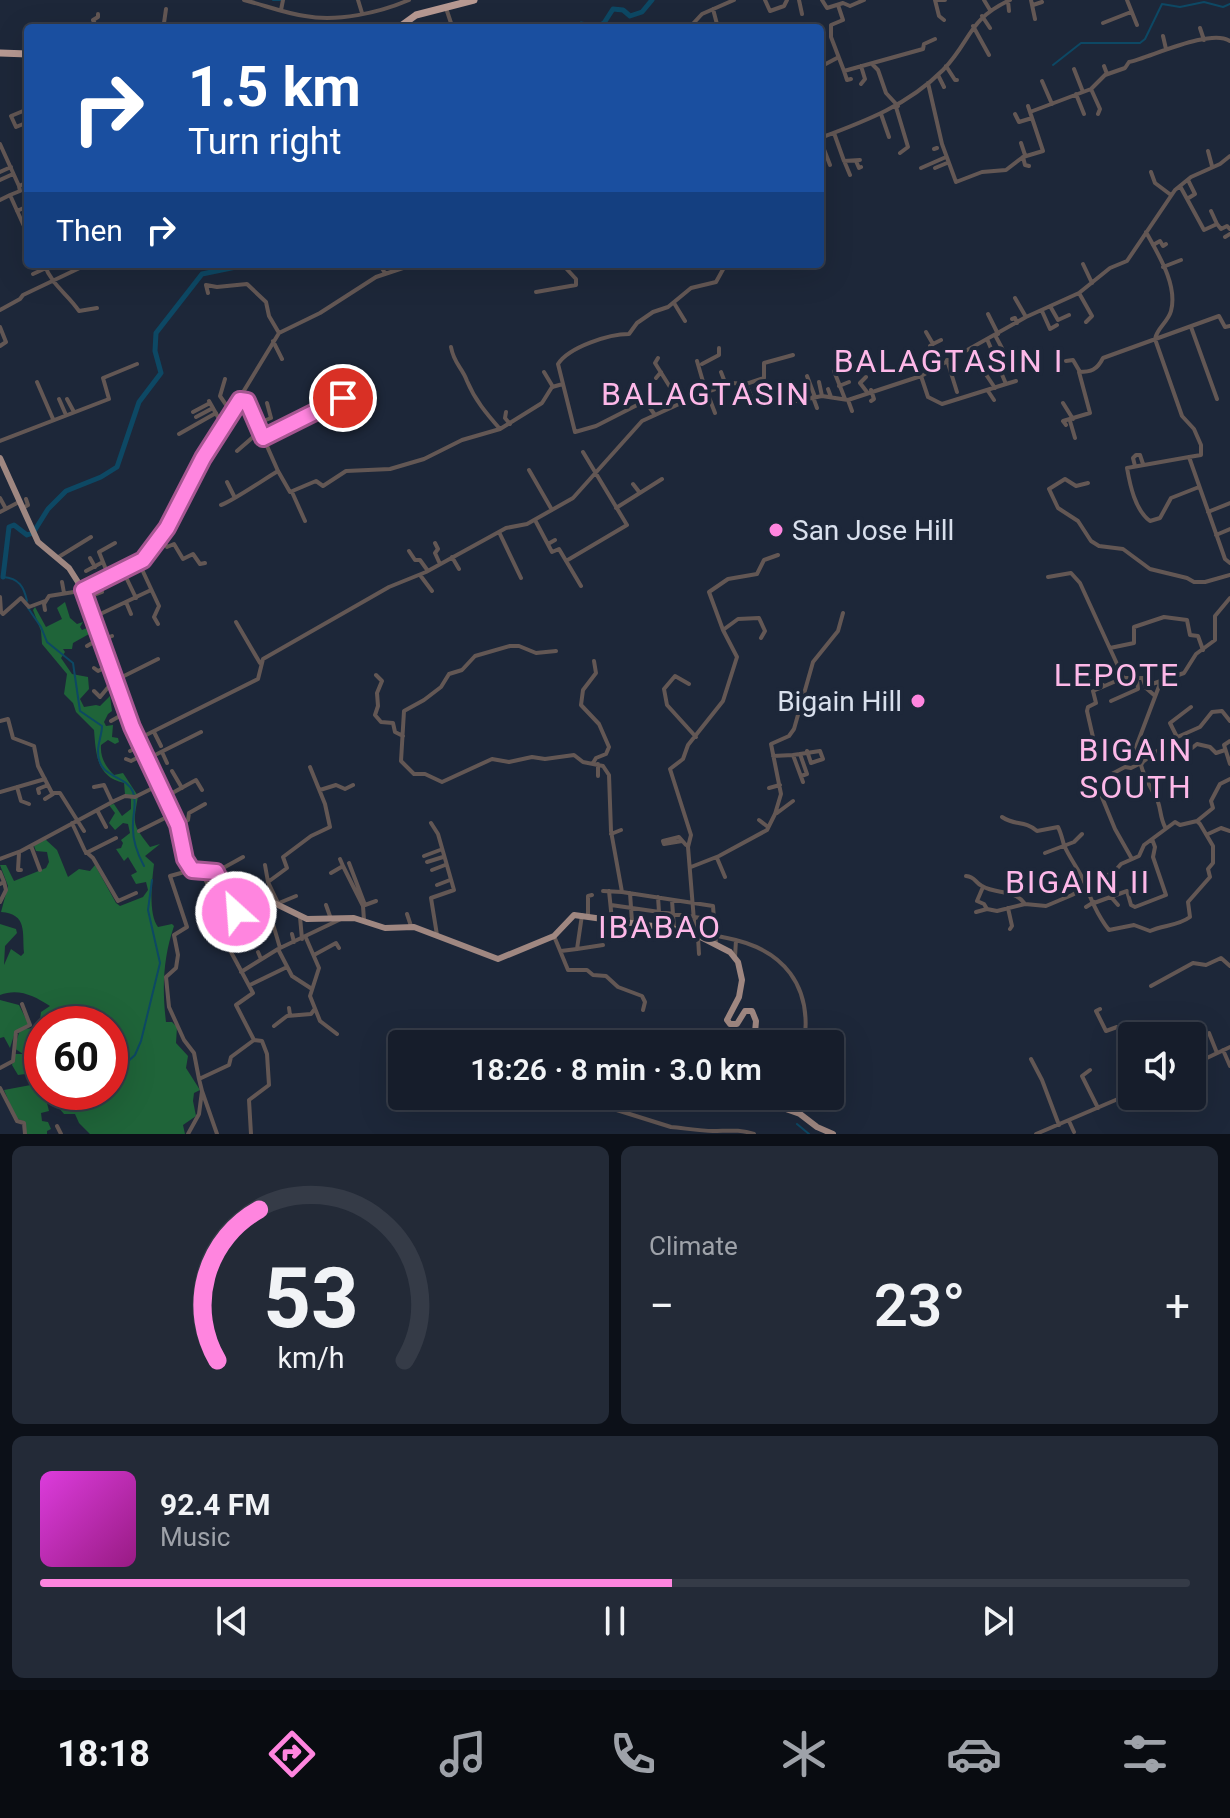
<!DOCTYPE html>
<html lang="en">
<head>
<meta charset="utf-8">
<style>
	:root { --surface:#161d2b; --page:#232a37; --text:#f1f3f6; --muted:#9ea2a9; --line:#353b47; --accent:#ff85df }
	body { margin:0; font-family:Roboto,sans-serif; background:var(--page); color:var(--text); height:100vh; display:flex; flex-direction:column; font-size:30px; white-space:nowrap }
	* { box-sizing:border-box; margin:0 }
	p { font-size:26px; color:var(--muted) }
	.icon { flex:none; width:44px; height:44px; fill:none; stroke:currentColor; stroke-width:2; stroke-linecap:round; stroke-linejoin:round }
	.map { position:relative; height:1134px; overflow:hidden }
	.side { display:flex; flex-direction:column; gap:12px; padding:12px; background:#0c1018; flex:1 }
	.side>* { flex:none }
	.guide { position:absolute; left:24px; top:24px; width:800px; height:244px; border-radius:8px; box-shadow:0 8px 32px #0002,0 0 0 2px var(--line); background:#1a4fa0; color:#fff; overflow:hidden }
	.controls { position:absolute; left:1118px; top:1022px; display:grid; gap:16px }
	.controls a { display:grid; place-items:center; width:88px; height:88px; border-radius:8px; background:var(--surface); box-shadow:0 8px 32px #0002,0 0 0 2px var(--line); font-size:40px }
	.speed { position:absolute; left:24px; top:1006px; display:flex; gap:16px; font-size:40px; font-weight:700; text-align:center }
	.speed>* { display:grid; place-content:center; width:104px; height:104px; border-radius:50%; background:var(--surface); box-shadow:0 8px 32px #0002,0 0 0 2px var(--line); line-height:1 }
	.speed .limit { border:12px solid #d22; background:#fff; color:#111 }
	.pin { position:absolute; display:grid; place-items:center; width:68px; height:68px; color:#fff; margin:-34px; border:4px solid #fff; border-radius:50%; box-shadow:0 2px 8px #0007 }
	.me { position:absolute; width:88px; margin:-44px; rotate:334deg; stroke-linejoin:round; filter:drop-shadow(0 0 6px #0008) }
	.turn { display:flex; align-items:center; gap:28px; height:168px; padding:0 32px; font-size:36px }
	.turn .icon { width:104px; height:104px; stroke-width:2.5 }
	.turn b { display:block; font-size:56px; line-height:68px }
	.then { display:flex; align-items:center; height:76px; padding:0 32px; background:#0003; gap:16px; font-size:30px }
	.big { font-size:60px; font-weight:600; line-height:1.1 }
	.side .card { flex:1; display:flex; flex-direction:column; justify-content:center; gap:12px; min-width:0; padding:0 28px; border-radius:12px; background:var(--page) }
	.side .dial { align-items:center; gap:0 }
	.dial svg { height:208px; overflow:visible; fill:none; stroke:var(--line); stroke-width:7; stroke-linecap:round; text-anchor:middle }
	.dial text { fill:var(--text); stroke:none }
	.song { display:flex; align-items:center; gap:24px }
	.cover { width:96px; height:96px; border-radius:12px; background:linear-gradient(135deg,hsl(300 70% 55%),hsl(310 70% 35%)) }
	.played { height:8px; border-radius:4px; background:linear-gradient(90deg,var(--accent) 55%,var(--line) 55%) }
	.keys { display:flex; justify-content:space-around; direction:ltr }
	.heat { display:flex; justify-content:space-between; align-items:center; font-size:44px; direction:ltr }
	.side .tiles { flex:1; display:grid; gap:12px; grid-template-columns:1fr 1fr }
	.card:last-child { grid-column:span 2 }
	.trip { position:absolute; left:388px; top:1030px; width:456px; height:80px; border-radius:8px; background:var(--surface); box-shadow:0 8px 32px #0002,0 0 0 2px var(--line); font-weight:600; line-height:80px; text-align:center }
	.menu { display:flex; height:128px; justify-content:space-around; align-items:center; background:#090c11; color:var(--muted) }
	.menu .icon { width:56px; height:56px }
	.menu .selected { color:var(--accent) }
	.menu b { font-size:36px; color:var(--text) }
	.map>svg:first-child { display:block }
	.forest { fill:#1f6439 }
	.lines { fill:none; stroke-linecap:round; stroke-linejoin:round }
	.stream { stroke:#0d4864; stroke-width:2 }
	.river { stroke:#0d4864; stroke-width:5 }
	.minor { stroke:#635754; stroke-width:4 }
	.major { stroke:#9f8781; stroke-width:6 }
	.highway { stroke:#b79992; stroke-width:7 }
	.route-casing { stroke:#a65691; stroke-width:20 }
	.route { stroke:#ff85df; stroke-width:14 }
	.poi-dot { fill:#ff85df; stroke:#1d2739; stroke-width:3 }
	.labels { text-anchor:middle; stroke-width:8; stroke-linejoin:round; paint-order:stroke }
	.poi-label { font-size:28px; fill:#d9e0ed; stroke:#1d2739; text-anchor:start }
	.quarter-label { font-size:32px; letter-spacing:2px; fill:#fdb8e8; stroke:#1d2739 }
</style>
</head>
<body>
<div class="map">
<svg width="1230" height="1134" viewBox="0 0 1230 1134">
	<rect width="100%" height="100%" fill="#1d2739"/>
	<path class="forest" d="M65 602 70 618 77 624 83 622 80 627 82 630 87 628 89 634 73 643 72 649H63L65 652 61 658 72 674 88 677 89 689 80 699 84 707 96 705 100 706 110 696 112 711 108 714 104 722 106 726 113 725 112 737 118 738 119 742 115 744 108 740 101 745C100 758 106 767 114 775L123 773 138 796C133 826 132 823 150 847L160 844 145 856 154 864C152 881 148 914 158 927L172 924 174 926C163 958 162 989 166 1022H172L177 1027 176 1043 188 1056 186 1068 200 1090 194 1093 193 1101 196 1116 183 1125 185 1134H90L79 1123 75 1114H64L54 1102 50 1101 47 1103 49 1111 41 1113 42 1121 48 1122 51 1129 47 1131V1134H26L25 1122 16 1118 4 1090 36 1084 33 1073 18 1075 12 1065 15 1054H23L14 1048 20 1030 32 1028 36 1036 42 1035V1092H110V1024H45L40 1020 41 1012 50 1006C34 996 19 988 0 995V924L16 929 17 933 5 946 4 965 11 949 21 956 24 953C22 933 28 914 1 912L8 886 0 865H6L14 881 46 868 49 862 47 852 36 851 34 846 45 839 57 850 68 877 79 869 90 871 95 865 116 903 120 906 143 897 148 890 146 882 136 884 131 875 137 872 128 857 124 861 116 849 121 848 123 843 121 840 130 833 128 824 123 823 115 830 109 823 115 813 109 805 114 804 122 816 131 809V799L125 794 124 783C96 777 96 753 94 730L76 712 73 703 64 694 67 674 42 644 41 631 33 610 35 607 46 627 62 619 57 608Z
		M0 1000 19 1005 29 1025 15 1032 10 1048 4 1037 0 1038Z"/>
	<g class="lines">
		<path class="stream" d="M273 0H283
			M1053 65 1081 43H1140L1145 39 1162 4 1180 7 1204 2 1223 7 1230 4
			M3 577C19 578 24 587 27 601
			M28 608 41 627 47 642 73 663 80 711 102 726C102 734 98 743 98 751 98 780 125 773 133 792 137 802 133 813 133 824 132 839 137 853 144 866
			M124 1065 135 1055 141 1041 160 963 148 910 152 880
			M797 1124 809 1134"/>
		<path class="river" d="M577 28 581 24 597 27 604 23 613 9 623 10 630 16 642 12 652 0
			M3 577 9 527 14 525 27 535 33 533 48 509 66 491 101 477 117 467 139 402 161 373 155 351 156 333 202 274 236 267 239 264"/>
		<path class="minor" d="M244 0C264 5 284 13 305 16 337 22 379 13 409 0
			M358 0 362 13
			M765 0 770 11 784 6 787 0
			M799 0 802 14
			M822 0 827 8 843 3 850 6 864 0
			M935 0 939 16 944 20
			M938 0H945
			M984 0 990 10
			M1031 0 1035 19
			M1127 0 1137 25
			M1008 1 1009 11
			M838 5 843 20 831 25V37L844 71 923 49 924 44 935 39
			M1033 5 1042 2
			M713 9 718 28
			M281 10 283 0
			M447 11 452 26
			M982 16 990 28
			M1103 23 1131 12
			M40 25 41 28
			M973 26 989 55
			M97 28 93 20 98 17V14
			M157 28 164 23 166 9
			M689 28 702 14 734 0
			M1200 28 1204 40
			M1163 36 1166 49
			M873 65 878 70 886 93 898 106
			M861 66 865 79 861 84
			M946 66 955 80H957
			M1104 66 1107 74
			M820 67 837 58
			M1074 69 1083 92
			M24 70H28
			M844 71 847 80 851 79
			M938 75 944 87
			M1042 81 1052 104
			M928 83 942 144 956 182 982 172 1006 170 1023 157 1043 151 1028 106
			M1091 89 1100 109 1098 114
			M1076 94 1084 114
			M896 107 908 147 900 153
			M28 109 11 116 16 127 28 122
			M1030 112 1091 89 1105 75 1125 68 1129 62C1151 57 1211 28 1230 41
			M881 114 889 137
			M1015 114 1019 122 1032 118
			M834 133 844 161 860 160
			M820 138C866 121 908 105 943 70 972 40 967 20 1010 0
			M820 139 830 165
			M1021 143 1025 155
			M0 144 19 186 28 182
			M934 149 937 148
			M1208 151 1212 166
			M1023 157 1025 165 1029 166
			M856 161 859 168 861 167
			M845 163 850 175
			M820 168 823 178
			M921 168 946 157
			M935 168 947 163
			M0 172 11 167
			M1151 172 1155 183 1171 195
			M0 180 13 174
			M19 186 20 191 10 195 28 235
			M1180 186 1204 230 1217 224 1221 229 1227 226 1230 229
			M1187 199 1195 194 1188 180
			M0 200 10 195
			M17 211 28 206
			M1211 211 1217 224
			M1146 232C1158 254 1178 285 1171 311 1168 322 1157 328 1155 339L1182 416 1194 429 1201 445V455L1189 457 1225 559 1230 563
			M1225 237 1230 234
			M1153 245 1160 241 1163 246 1166 244
			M44 264C53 287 67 293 79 311L97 308
			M379 264 385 273
			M1083 264 1092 283
			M1163 267 1181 260
			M33 274 46 268
			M536 292 576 285V279L562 264
			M208 293 206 285 217 287 247 284 266 302 269 316 279 333
			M1079 293 1092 316 1086 322
			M1015 298 1026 317
			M674 303 685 321
			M1050 306 1058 320 1069 315
			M0 310 20 299 23 295 88 264
			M1042 311 1050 329 1057 325
			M988 314 998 334
			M1012 319 1015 318 1017 323
			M0 327 6 342 0 346
			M1191 327 1217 399
			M926 332 933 344 941 340
			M995 335 1004 352
			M273 341 282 359
			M933 344 930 346 939 365
			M451 347C454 364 462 367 467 381 475 400 486 413 500 429
			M658 358 655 363 670 387 677 390 684 401
			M947 360 957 392
			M697 361 706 392
			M1066 361 1073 360 1080 372
			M702 364 719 355V348
			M983 370 995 388
			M834 371 845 399
			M544 372 553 387
			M721 372 726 385
			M807 376 815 397
			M921 376 928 397 942 404 1006 384 987 339
			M866 377 860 383 867 392
			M656 378 661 372
			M225 379 220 396 231 412
			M37 382 53 419
			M819 382 822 396
			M563 384 575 432 596 426 645 401 655 415
			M746 384 764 378V363L793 355
			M1006 384 1016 381
			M839 386 849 382
			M828 389 831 397
			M988 391 994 400
			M707 392 715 413
			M813 397 817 408
			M59 399 66 415
			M67 399 74 412
			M240 400 247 401 278 471 290 492 316 481 323 486 346 471 390 469 424 459 462 440 500 429 542 403 552 387 563 384 558 364C569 347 609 334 629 334L637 323 653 312 668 307 691 288 716 282 726 264
			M848 400 852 411
			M209 401 223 426
			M871 401 874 399 871 390
			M1063 403 1073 419
			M193 412 210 403
			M506 412 505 418 510 424
			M196 417 213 408
			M1070 421 1075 438
			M256 424 271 418 267 403
			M1066 425 1063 421 1090 413 1079 372C1091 372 1097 370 1103 358L1219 316 1225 327 1230 326
			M179 434 216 413
			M263 438 320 410 340 397 349 410
			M0 441 109 399 103 378 137 364
			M237 451 260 431
			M1189 457 1127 468C1130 485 1135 510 1150 521L1160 518 1171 498 1199 487
			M1135 466 1133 458 1136 455H1140L1143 464
			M529 470 552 510
			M227 482 234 496
			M1088 483 1076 486 1065 479 1049 489 1058 508 1078 521 1091 541 1099 546 1123 549 1150 569 1187 578 1194 582H1205L1230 575
			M633 484 640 493
			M292 492 305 521
			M0 498 6 509
			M221 505C231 502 266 478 278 471
			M23 508 28 505 26 499
			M616 508 662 479
			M0 512 19 502
			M1208 512 1230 503
			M535 520 552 552 559 549 581 586
			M499 532 521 578
			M1216 535 1230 529
			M161 537 167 547 174 544 183 559 193 554 200 564 205 563
			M435 543 438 549 435 553 440 564
			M548 544 555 540
			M409 551 415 560H420L428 571
			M452 557 459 569
			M57 558 91 537
			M90 558 95 567
			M566 561 627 525 583 452
			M139 563 159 606 154 617 158 624
			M86 571 103 562
			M123 571 136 598
			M420 575 432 591
			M109 577 99 552 115 543
			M1048 577 1071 573 1080 583 1123 677
			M62 582 64 593
			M0 597 1 612 3 614 21 598 29 607 45 601
			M86 598 102 592
			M126 602 131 614
			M45 610 44 604 49 596 80 591 143 560 167 529 203 458 279 333 320 313 376 277 406 267 452 264
			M94 617 151 590
			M236 622 260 663
			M723 630 738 619 759 618 765 631 761 638
			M102 640 112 636
			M87 646 99 639
			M1110 648 1134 643V627L1164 617 1187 620 1190 635 1198 636 1203 650
			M556 651 536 653 519 646H510L475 656 462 670 449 674 441 687 424 700 404 711 401 761 414 774H425L442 782 492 759 509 762 532 757 545 759 574 755 583 762 603 766 609 775 611 831 622 892
			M94 668 98 671 111 665
			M376 675 382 681 377 693 378 706 375 715 381 722 393 723 395 732 403 736
			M1143 679 1146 688 1154 695
			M116 680 158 659
			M1161 681 1136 747 1143 762 1141 765C1144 778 1152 789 1158 802 1161 810 1160 817 1165 827
			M1062 683 1089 681 1103 685
			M689 684 675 676 664 689 667 705 696 737
			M94 691 100 697 110 685 117 683
			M1111 701 1138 689 1137 680
			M0 721 8 719 13 738 34 746 38 766 52 793H60L84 831
			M111 721 127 712
			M154 732 161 746
			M1177 737 1170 723 1191 707
			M138 739 258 679 263 659 389 587 426 572 506 528 527 524 573 498 642 421 701 394 732 383 746 384 752 399 757 401H797L822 396 848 400 921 376 1026 317 1079 293 1110 268 1127 261 1175 190 1191 177 1220 164 1230 156
			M1230 741 1224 745 1230 764
			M1192 748 1197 744 1210 747 1216 753 1225 750
			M130 751 141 746
			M162 752 167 763
			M800 754 807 774 801 776
			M793 755 820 751 823 759 811 763 807 751
			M773 756 793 755 803 782
			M1093 756 1090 749 1095 746 1087 711 1088 707 1096 703 1093 691 1123 678H1145L1152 684 1184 673 1196 654 1215 640V616L1230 598
			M126 759 131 761 145 754
			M147 759 201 732
			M1144 761 1173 739 1200 727 1212 712 1222 711 1230 721
			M593 763 596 758 606 754 609 747 599 724 581 705 583 690 596 673 594 661
			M172 771 182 788
			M598 776V764
			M17 787 21 801 29 804
			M94 787 104 785 112 802
			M769 788 780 785
			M320 790 336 785 345 789 353 785
			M0 792 45 779
			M39 793 38 789 48 785
			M165 797 196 780 202 790
			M45 799 53 794
			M97 810 106 827
			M777 813 793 801
			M759 820 768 827
			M1197 821 1213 808 1211 801 1220 784 1230 779
			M72 823 85 851 93 858 118 901 136 893
			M431 823 438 834 454 890 431 898 437 935
			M178 825 188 820 189 813 205 804
			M139 831 173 814
			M611 834 621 830
			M1208 834 1221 828 1230 831
			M682 841 664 844 663 841 679 837 686 845
			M31 846 40 870
			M19 853 18 870H21
			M86 853 116 838
			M1045 853 1074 842 1082 834
			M424 856 440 850
			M717 858 725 877
			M0 859 21 851 114 801 125 796 135 797 159 785
			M340 859 343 866
			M1132 859 1115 829 1099 790 1104 786 1106 777 1125 767 1131 768 1139 764
			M427 862 443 857
			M349 863 365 905 363 906
			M265 865 268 882
			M691 867 719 856 767 830 775 814 781 794 771 744 789 736 794 729 813 662 838 631 843 613
			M192 870 170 876 187 927 174 935 178 955 176 968 166 977 169 1007 184 1040 194 1053 199 1079 229 1065 231 1057 254 1040 236 1005 253 993 231 952 225 923 201 870
			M432 870 445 865
			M0 872 4 882 0 884
			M216 872 243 857
			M331 873 343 866 363 906 364 920
			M1088 874 1092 883
			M966 876C976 877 974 882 982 886 997 895 1013 888 1025 904L1046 906 1072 895 1115 871 1121 864 1139 856 1144 845 1175 822 1180 825 1197 821 1200 824 1213 846V863L1208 869 1210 877 1188 902 1190 917C1178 926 1163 925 1150 931L1134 925 1109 930C1097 915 1090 897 1083 879 1077 867 1069 857 1064 845 1062 838 1061 833 1058 827L1037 831C1024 820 1015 826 1002 817
			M1094 882 1101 887
			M437 885 450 880
			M983 887 977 901 984 904 987 909
			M603 891 622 892 713 906 716 945
			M609 891 612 920
			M630 893 632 922
			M658 897 660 927
			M1111 897 1118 905
			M266 900 280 948
			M672 900 674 929
			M0 902 6 890 4 882
			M279 903 296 896
			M1094 903 1127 891 1131 905 1135 907 1166 895 1153 857 1155 847 1152 839
			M279 905 268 882 287 868 283 857 311 836 330 827 325 804 310 767
			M326 905 331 919
			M365 905 376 901
			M611 905 715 920
			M1086 907 1094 902
			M1008 908 1012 926 1010 929
			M976 912 987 909 997 911 1025 904
			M407 914 411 926
			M582 915 577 949 603 945
			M588 916V896L592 895
			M300 917 302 939
			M695 933 688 847 691 835 670 769 683 759 688 745 723 701 737 657 723 630 709 592 728 579 757 574 764 560 778 555
			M292 934 294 942
			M697 934C707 933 717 936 727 938 784 949 813 986 804 1044
			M554 936 568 970H587L593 975 606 976 618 987 642 996 645 1002 643 1010
			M698 937 699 954
			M306 938 319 968 310 996 320 1021 337 1034
			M278 949 292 976 312 989
			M561 951 577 949
			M258 952 261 959
			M314 955 336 943 339 948
			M735 957 736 940
			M241 972 278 949 341 919
			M250 985 287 967
			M1151 986 1193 963 1206 965 1221 958 1230 966
			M289 1008 290 1015
			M1100 1009 1096 1011 1106 1031 1117 1027 1132 1043
			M274 1026 287 1016 311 1014 314 1010
			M1209 1033 1217 1053
			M1223 1050 1230 1066
			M1031 1059 1042 1080 1059 1125
			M1192 1065 1230 1047
			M1192 1066 1196 1076
			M0 1068 13 1061 16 1032 30 1025 22 1004
			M1090 1070 1082 1076 1098 1108
			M0 1088 17 1121 24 1123 25 1134
			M202 1091 217 1134
			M507 1096 509 1099 518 1096
			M552 1096H556
			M572 1096 671 1127C683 1128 701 1131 713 1131 727 1131 740 1129 754 1134
			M1168 1096 1169 1099
			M1069 1121 1074 1132
			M57 1126 61 1134
			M188 1134 199 1114 202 1091 199 1079
			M251 1134 249 1100 269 1085 267 1054 262 1041 254 1040
			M1036 1134 1132 1093 1123 1072"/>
		<path class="major" d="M0 458 38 542 69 568 83 590 132 727 178 825 188 866 194 870 216 872 239 914 244 916 255 904 268 900 307 919 354 918 385 928 414 927 498 959 554 936 574 915 689 931 730 952 738 962 742 980 739 997 727 1020 730 1024H737L745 1011H752L756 1021 754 1044
			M779 1096 783 1108 800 1114 817 1127 833 1134"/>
		<path class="highway" d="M398 28 416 15 474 0
			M0 53 28 54"/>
	</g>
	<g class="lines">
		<g class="route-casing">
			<path id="route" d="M236 912 216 872 192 870 185 859 178 825 132 727 83 590 143 560 167 528 203 458 240 400 247 401 263 438 343 398"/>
		</g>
		<use href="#route" class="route"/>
	</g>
	<g class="poi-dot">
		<circle cx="776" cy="530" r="8"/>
		<circle cx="918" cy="701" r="8"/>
	</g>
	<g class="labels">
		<g class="poi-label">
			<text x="792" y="540">San Jose Hill</text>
			<text x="902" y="711" text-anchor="end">Bigain Hill</text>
		</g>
		<g class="quarter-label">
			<text x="949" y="372">BALAGTASIN I</text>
			<text x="706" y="405">BALAGTASIN</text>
			<text x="1117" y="686">LEPOTE</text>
			<text x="1136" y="761">BIGAIN<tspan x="1136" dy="37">SOUTH</tspan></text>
			<text x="1078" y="893">BIGAIN II</text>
			<text x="660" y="938">IBABAO</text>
		</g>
	</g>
</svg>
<div class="controls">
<a><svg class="icon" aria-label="sound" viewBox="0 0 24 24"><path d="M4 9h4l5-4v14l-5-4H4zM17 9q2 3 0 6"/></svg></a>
</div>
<div class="speed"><div class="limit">60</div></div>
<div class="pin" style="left:343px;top:398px;background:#d93025"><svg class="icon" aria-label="arrive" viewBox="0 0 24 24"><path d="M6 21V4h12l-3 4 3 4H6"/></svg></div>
<svg class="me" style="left:236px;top:912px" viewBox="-20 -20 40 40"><circle r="17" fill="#ff85df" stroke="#fff" stroke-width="3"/><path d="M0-11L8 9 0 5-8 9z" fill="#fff"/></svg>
<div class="trip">18:26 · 8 min · 3.0 km</div>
<div class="guide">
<div class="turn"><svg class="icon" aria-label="right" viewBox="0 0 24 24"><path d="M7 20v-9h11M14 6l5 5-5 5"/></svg><div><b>1.5 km</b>Turn right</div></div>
<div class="then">Then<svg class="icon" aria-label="right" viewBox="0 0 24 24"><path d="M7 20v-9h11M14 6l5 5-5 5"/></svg></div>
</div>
</div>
<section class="side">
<div class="tiles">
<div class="card dial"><svg viewBox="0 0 100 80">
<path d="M14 69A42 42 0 1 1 86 69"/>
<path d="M14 69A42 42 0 0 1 30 11" stroke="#ff85df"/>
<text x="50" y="56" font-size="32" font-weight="700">53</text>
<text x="50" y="72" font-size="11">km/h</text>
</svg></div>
<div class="card"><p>Climate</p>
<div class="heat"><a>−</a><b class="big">23°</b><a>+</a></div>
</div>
<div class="card">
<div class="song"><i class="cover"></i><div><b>92.4 FM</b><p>Music</p></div></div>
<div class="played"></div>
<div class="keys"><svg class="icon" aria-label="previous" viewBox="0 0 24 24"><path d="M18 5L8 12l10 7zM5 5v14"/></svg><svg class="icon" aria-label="pause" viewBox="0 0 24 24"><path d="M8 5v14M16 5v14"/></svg><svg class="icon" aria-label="next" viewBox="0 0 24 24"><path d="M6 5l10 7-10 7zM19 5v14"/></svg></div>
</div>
</div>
</section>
<nav class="menu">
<b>18:18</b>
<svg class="icon selected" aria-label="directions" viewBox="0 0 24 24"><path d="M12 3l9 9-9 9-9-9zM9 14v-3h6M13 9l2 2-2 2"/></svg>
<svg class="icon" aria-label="music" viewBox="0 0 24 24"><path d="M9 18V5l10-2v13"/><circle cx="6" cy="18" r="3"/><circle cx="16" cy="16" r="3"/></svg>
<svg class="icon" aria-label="phone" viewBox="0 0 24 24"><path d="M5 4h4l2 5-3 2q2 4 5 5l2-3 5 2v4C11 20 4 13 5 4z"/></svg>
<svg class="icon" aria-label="climate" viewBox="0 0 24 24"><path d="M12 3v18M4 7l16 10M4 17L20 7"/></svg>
<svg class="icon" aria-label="car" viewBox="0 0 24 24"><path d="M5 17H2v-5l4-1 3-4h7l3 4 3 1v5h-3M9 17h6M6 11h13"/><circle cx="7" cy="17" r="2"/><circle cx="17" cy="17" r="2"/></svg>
<svg class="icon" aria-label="filters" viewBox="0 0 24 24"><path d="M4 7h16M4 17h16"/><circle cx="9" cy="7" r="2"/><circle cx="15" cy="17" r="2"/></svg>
</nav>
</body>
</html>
